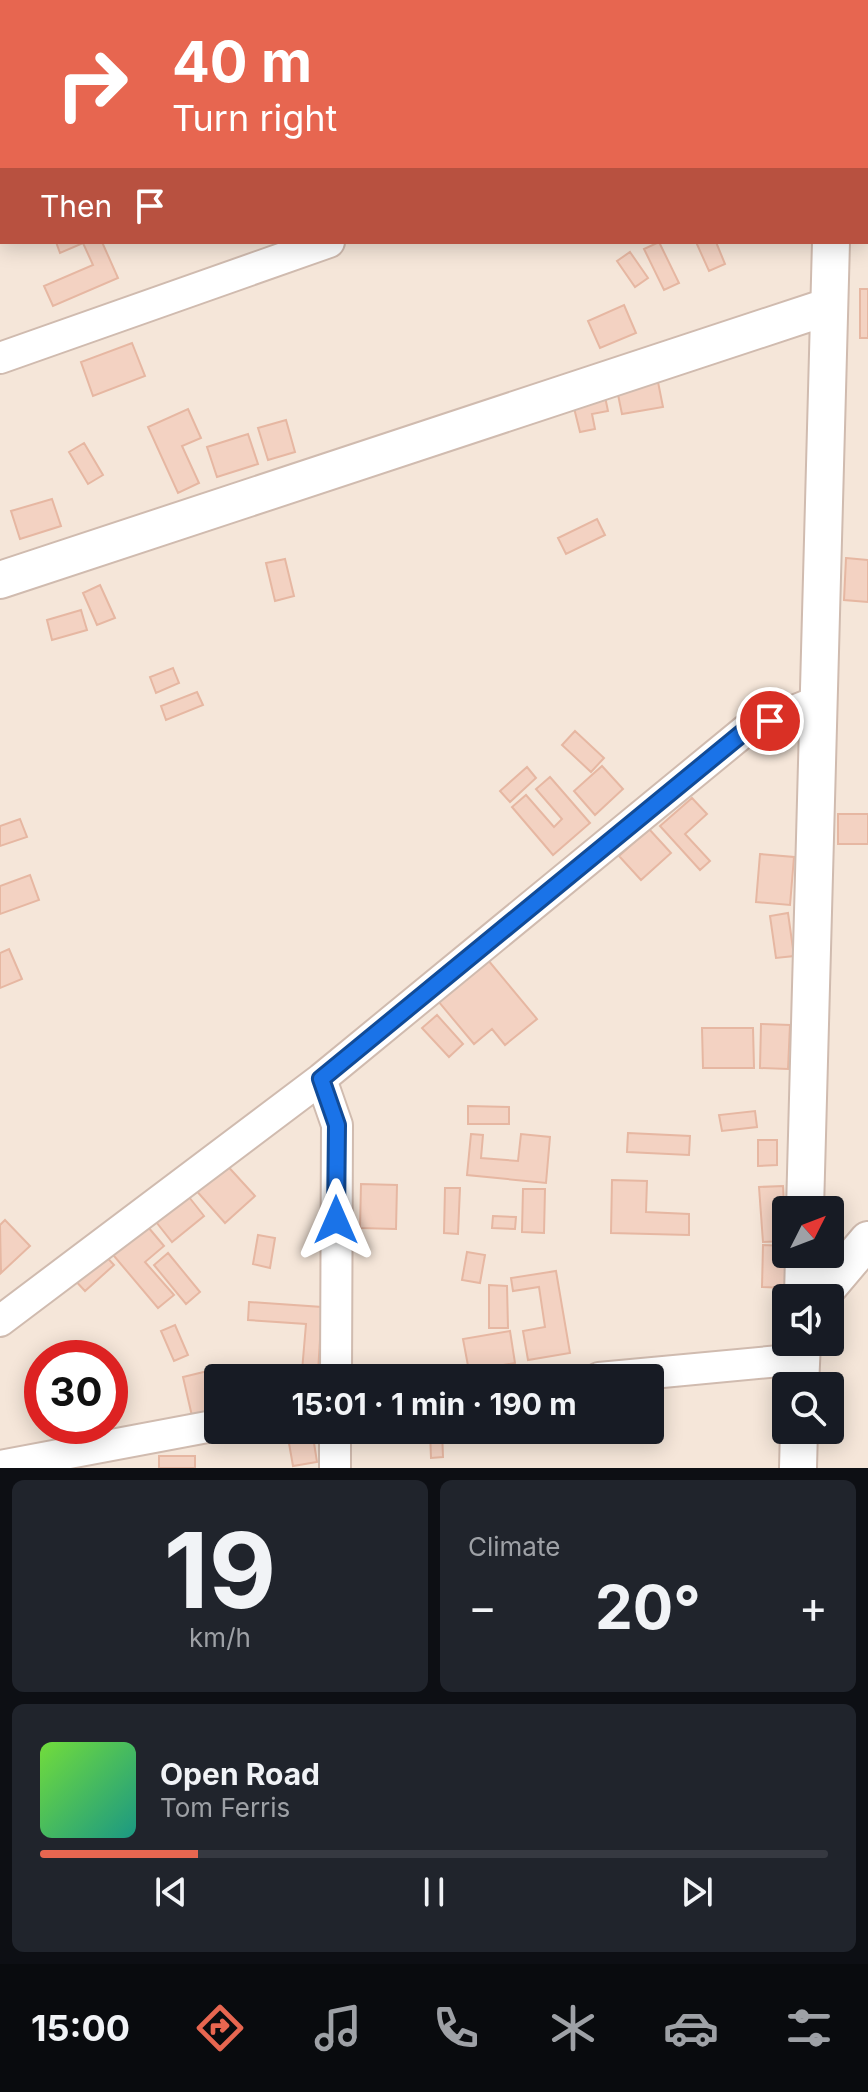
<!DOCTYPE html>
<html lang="en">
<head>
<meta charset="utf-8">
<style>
	:root { --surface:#171b24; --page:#20242c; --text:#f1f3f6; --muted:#9ea1a6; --line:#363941; --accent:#e76650 }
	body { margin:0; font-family:Inter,sans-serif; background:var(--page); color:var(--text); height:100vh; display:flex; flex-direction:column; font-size:30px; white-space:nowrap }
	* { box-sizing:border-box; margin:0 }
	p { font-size:26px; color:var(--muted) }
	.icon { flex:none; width:44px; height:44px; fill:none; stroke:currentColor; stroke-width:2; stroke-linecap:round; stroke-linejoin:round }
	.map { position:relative; height:1468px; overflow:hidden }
	.drawer { display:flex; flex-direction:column; gap:12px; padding:12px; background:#0d0f14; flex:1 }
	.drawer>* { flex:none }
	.top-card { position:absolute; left:0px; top:0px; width:868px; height:244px; box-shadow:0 4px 20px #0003; background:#e76650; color:#fff; overflow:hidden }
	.needle { width:52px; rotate:48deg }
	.controls { position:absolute; left:772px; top:1196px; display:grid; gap:16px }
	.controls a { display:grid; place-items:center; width:72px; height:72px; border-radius:8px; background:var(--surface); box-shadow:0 4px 20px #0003; font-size:40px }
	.speed { position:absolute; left:24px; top:1340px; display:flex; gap:16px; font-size:40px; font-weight:700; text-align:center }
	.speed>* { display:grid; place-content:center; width:104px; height:104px; border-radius:50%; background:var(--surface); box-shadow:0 4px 20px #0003; line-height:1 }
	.speed .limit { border:12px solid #d22; background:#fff; color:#111 }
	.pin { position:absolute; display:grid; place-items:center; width:68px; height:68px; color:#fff; margin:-34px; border:4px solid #fff; border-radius:50%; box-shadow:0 2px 8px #0007 }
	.me { position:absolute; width:88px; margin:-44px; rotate:0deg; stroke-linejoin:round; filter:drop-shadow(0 0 6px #0008) }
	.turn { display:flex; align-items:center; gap:28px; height:168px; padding:0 40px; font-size:36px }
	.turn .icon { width:104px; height:104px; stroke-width:2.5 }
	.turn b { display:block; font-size:56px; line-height:68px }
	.then { display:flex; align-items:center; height:76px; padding:0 40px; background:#0003; gap:16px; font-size:30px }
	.big { font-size:60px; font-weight:700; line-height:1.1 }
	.drawer .tile { flex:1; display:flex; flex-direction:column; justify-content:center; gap:12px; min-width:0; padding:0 28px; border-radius:12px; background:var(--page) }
	.drawer .dial { align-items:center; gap:0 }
	.dial b { font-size:104px; line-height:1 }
	.song { display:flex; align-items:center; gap:24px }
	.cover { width:96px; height:96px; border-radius:12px; background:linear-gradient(135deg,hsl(100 70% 55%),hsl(170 70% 35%)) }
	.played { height:8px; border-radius:4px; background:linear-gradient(90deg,var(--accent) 20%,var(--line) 20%) }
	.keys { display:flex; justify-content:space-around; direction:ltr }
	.heat { display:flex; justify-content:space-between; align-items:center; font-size:44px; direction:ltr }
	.drawer .tiles { flex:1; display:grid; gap:12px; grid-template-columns:1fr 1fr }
	.tile:last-child { grid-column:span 2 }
	.trip { position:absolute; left:204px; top:1364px; width:460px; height:80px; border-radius:8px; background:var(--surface); box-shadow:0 4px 20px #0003; font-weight:700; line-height:80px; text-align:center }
	.tabs { display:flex; height:128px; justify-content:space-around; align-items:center; background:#090b0e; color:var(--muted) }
	.tabs .icon { width:56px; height:56px }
	.tabs .selected { color:var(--accent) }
	.tabs b { font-size:36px; color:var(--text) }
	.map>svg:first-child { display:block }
	.residential { fill:#f5e6d9; fill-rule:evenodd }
	.building { fill:#f3d2c2; stroke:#e6b7a2; stroke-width:2 }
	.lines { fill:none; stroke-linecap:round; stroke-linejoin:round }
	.minor-casing { stroke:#d0bbaf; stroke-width:34 }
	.tertiary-casing { stroke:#d0bbaf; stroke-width:40 }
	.minor { stroke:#fff; stroke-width:30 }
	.tertiary { stroke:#fff; stroke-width:36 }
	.route-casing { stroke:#114b97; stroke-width:20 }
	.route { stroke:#1a73e8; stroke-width:14 }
</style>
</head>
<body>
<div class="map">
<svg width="868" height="1468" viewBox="0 0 868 1468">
	<rect width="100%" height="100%" fill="#fdf4eb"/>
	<path class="residential" d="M0 0H868V1468H0ZM2 2H866V242H2ZM786 1210H830V1254H786ZM786 1298H830V1342H786ZM42 1358H110V1426H42ZM218 1378H650V1430H218ZM786 1386H830V1430H786Z"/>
	<path class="building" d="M56 242H102L118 278 53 306 44 286 93 265 83 243 60 253Z
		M659 242 679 283 664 290 644 249Z
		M696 242H716L725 264 709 271Z
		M630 252 648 278 635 287 617 261Z
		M860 289H868V338H860Z
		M624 305 636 333 600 348 588 321Z
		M132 343 145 376 93 396 81 362Z
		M657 377 663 407 622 414 616 385Z
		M604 392 608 411 592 414 595 429 580 432 572 400Z
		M188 409 201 438 182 446 199 483 178 493 148 427Z
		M286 420 295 452 268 460 258 428Z
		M248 434 258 464 217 477 207 447Z
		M84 443 103 475 88 484 69 452Z
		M52 499 61 526 20 539 11 511Z
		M597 519 605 535 566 554 558 538Z
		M846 558 868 560V602L844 600Z
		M285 559 294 596 275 601 266 563Z
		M100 585 115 618 97 625 83 593Z
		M81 610 87 630 52 640 47 620Z
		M173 668 179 683 156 693 150 677Z
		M197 692 203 705 166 720 161 706Z
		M575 731 604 758 591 772 562 745Z
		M602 766 623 789 595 815 574 791Z
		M527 767 536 778 510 802 500 791Z
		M550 777 590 823 553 855 512 807 526 795 554 827 562 819 536 789Z
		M692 798 707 814 685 834 710 861 700 870 660 826Z
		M838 814H868V844H838Z
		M20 819 27 837 0 846V826Z
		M649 829 671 853 641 880 619 856Z
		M760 854 794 857 790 905 756 902Z
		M30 875 39 900 0 914V886Z
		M788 913 794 956 776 958 770 916Z
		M9 949 22 979 0 988V953Z
		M488 960 537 1019 505 1045 492 1029 474 1044 438 1001Z
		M437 1015 463 1044 449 1057 422 1028Z
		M761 1024 790 1025 788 1069 760 1068Z
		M702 1028H753L754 1068H703Z
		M468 1106 509 1107V1124H468Z
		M755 1111 757 1127 722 1131 719 1115Z
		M628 1133 690 1136 689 1155 627 1152Z
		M471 1134 483 1135 481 1158 518 1161 521 1134 550 1137 546 1183 467 1175Z
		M758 1140H777V1165L758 1166Z
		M223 1161 255 1196 225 1223 194 1188Z
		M612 1180 647 1181 646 1212 689 1214V1235L611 1233Z
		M361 1184 397 1185 396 1229 360 1228Z
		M783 1186 786 1241 763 1242 759 1187Z
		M445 1188H460L458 1234 444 1233Z
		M523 1189H545L544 1233 522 1232Z
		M185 1192 204 1216 172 1242 153 1218Z
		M493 1216 516 1217 515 1229 492 1228Z
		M5 1220 30 1246 1 1273 0 1225Z
		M143 1221 164 1246 145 1262 174 1295 158 1308 109 1250Z
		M258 1235 275 1238 270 1268 253 1264Z
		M763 1245 786 1246 785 1288 762 1287Z
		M101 1251 114 1265 85 1291 72 1277Z
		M467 1252 485 1255 480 1283 462 1280Z
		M168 1253 200 1292 186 1304 154 1265Z
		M556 1271 570 1353 528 1360 523 1331 545 1327 539 1287 513 1291 511 1278Z
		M489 1285 507 1286 508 1328H489Z
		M249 1302 322 1307 318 1372 302 1371 306 1324 248 1320Z
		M175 1325 188 1355 174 1361 161 1331Z
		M510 1331 515 1363 469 1371 463 1339Z
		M220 1368 222 1378H218V1410L192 1416 183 1377Z
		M312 1430 317 1462 293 1466 287 1432Z
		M430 1430H442L443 1457 431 1458Z
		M456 1430H503L504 1436 458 1442Z
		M514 1430H563V1433L514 1434Z
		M159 1456H195V1468H159Z"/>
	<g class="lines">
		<g class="minor-casing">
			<path id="minor" d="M75 2 81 0
				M640 2V0
				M0 27 2 26
				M0 358 329 242
				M321 1079 337 1125 336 1378
				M0 1321 321 1079 746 730 816 702
				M599 1378 801 1359
				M0 1466 218 1425
				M335 1468V1430"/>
		</g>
		<g class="tertiary-casing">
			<path id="tertiary" d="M845 2V0
				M0 580 827 307
				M805 1210 831 242
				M803 1298 804 1254
				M819 1298 868 1240
				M800 1386 802 1342
				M798 1468 799 1430"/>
		</g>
		<use href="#minor" class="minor"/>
		<use href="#tertiary" class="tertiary"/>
	</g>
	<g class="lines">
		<g class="route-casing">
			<path id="route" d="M336 1220 337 1125 321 1079 746 730 770 721"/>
		</g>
		<use href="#route" class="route"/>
	</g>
</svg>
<div class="controls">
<a><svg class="needle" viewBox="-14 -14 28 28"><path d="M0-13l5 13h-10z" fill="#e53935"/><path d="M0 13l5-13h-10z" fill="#9ea1a6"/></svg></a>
<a><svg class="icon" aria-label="sound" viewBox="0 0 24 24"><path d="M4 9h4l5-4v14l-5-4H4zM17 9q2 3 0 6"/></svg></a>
<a><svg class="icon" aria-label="search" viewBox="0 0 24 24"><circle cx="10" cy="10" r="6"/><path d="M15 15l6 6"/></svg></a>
</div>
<div class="speed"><div class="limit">30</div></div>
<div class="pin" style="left:770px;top:721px;background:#d93025"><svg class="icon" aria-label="arrive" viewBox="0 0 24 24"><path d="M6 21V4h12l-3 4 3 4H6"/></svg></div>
<svg class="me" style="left:336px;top:1220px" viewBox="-20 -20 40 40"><path d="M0-17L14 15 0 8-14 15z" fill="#1a73e8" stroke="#fff" stroke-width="4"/></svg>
<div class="trip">15:01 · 1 min · 190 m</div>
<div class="top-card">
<div class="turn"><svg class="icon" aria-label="right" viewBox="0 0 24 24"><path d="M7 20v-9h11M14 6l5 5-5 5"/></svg><div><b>40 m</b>Turn right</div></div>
<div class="then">Then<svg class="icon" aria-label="arrive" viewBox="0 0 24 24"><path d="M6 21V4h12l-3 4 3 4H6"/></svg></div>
</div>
</div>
<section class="drawer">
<div class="tiles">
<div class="tile dial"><b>19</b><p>km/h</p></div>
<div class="tile"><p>Climate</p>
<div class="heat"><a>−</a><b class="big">20°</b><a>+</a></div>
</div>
<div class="tile">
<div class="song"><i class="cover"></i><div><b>Open Road</b><p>Tom Ferris</p></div></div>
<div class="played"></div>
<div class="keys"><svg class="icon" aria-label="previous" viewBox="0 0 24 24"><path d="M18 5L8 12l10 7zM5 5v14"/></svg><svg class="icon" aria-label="pause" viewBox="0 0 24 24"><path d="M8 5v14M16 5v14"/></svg><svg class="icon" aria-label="next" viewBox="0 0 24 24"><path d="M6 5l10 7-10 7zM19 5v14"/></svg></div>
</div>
</div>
</section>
<nav class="tabs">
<b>15:00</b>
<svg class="icon selected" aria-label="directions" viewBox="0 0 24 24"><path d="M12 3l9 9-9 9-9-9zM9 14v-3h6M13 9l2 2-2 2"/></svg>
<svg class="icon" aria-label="music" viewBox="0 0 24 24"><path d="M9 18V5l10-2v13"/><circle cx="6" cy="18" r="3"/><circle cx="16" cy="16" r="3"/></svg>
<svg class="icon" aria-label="phone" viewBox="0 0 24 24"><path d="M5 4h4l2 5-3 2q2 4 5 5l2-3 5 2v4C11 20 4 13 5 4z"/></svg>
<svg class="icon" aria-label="climate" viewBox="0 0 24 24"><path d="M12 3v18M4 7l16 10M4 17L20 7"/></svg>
<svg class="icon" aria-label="car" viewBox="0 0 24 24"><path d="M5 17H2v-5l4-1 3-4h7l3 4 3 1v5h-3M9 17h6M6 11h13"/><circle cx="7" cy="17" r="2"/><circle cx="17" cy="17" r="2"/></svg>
<svg class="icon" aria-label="filters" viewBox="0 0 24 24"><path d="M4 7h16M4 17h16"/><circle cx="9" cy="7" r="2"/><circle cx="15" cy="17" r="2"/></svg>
</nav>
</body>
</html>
